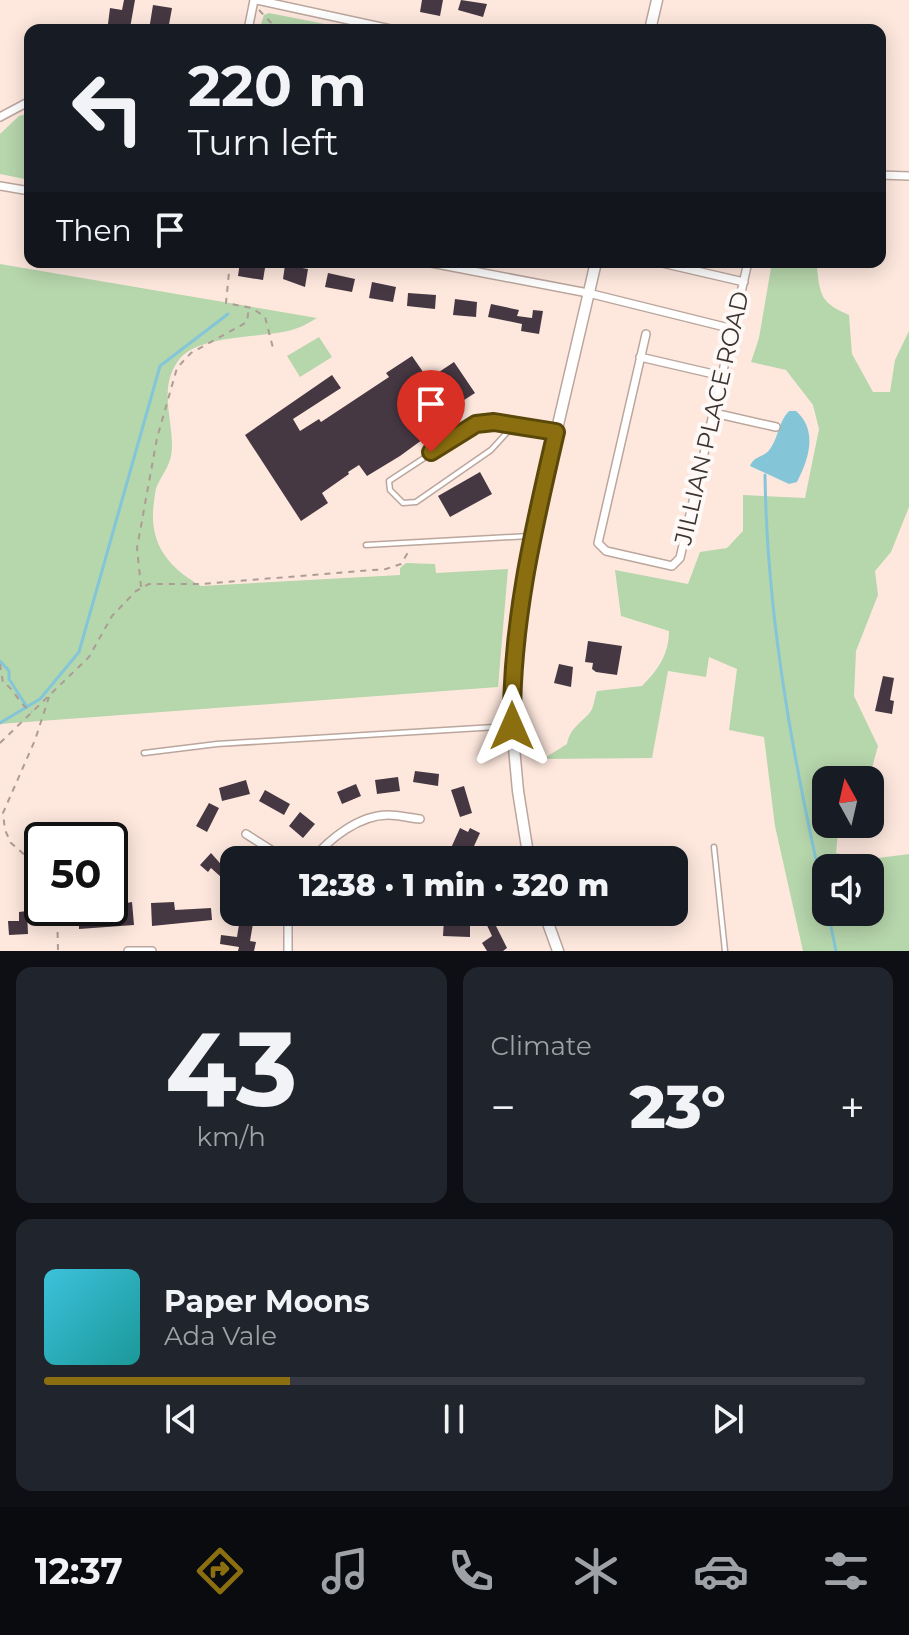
<!DOCTYPE html>
<html lang="en">
<head>
<meta charset="utf-8">
<style>
	:root { --surface:#171b24; --page:#20242c; --text:#f1f3f6; --muted:#9ea1a6; --line:#363941; --accent:#8a6e0f }
	body { margin:0; font-family:Montserrat,sans-serif; background:var(--page); color:var(--text); height:100vh; display:flex; flex-direction:column; font-size:30px; white-space:nowrap }
	* { box-sizing:border-box; margin:0 }
	p { font-size:26px; color:var(--muted) }
	.icon { flex:none; width:44px; height:44px; fill:none; stroke:currentColor; stroke-width:2; stroke-linecap:round; stroke-linejoin:round }
	.map { position:relative; height:951px; overflow:hidden }
	.drawer { display:flex; flex-direction:column; gap:16px; padding:16px; background:#0d0f14; flex:1 }
	.drawer>* { flex:none }
	.guide { position:absolute; left:24px; top:24px; width:862px; height:244px; border-radius:16px; box-shadow:0 4px 20px #0003; background:#171b24; color:var(--text); overflow:hidden }
	.needle { width:52px; rotate:352deg }
	.controls { position:absolute; left:812px; top:766px; display:grid; gap:16px }
	.controls a { display:grid; place-items:center; width:72px; height:72px; border-radius:16px; background:var(--surface); box-shadow:0 4px 20px #0003; font-size:40px }
	.speed { position:absolute; left:24px; top:822px; display:flex; gap:16px; font-size:40px; font-weight:700; text-align:center }
	.speed>* { display:grid; place-content:center; width:104px; height:104px; border-radius:50%; background:var(--surface); box-shadow:0 4px 20px #0003; line-height:1 }
	.speed .limit { border:4px solid #111; border-radius:12px; background:#fff; color:#111 }
	.pin { position:absolute; display:grid; place-items:center; width:68px; height:68px; color:#fff; margin:-82px -34px; border-radius:50% 50% 50% 0; rotate:-45deg; box-shadow:0 0 8px #0007 }
	.pin .icon { rotate:45deg }
	.me { position:absolute; width:88px; margin:-44px; rotate:0deg; stroke-linejoin:round; filter:drop-shadow(0 0 6px #0008) }
	.turn { display:flex; align-items:center; gap:28px; height:168px; padding:0 32px; font-size:36px }
	.turn .icon { width:104px; height:104px; stroke-width:2.5 }
	.turn b { display:block; font-size:56px; line-height:68px }
	.then { display:flex; align-items:center; height:76px; padding:0 32px; background:#0003; gap:16px; font-size:30px }
	.big { font-size:60px; font-weight:800; line-height:1.1 }
	.drawer .tile { flex:1; display:flex; flex-direction:column; justify-content:center; gap:12px; min-width:0; padding:0 28px; border-radius:16px; background:var(--page) }
	.drawer .dial { align-items:center; gap:0 }
	.dial b { font-size:104px; line-height:1 }
	.song { display:flex; align-items:center; gap:24px }
	.cover { width:96px; height:96px; border-radius:12px; background:linear-gradient(135deg,hsl(190 70% 55%),hsl(180 70% 35%)) }
	.played { height:8px; border-radius:4px; background:linear-gradient(90deg,var(--accent) 30%,var(--line) 30%) }
	.keys { display:flex; justify-content:space-around; direction:ltr }
	.heat { display:flex; justify-content:space-between; align-items:center; font-size:44px; direction:ltr }
	.drawer .tiles { flex:1; display:grid; gap:16px; grid-template-columns:1fr 1fr }
	.tile:last-child { grid-column:span 2 }
	.trip { position:absolute; left:220px; top:846px; width:468px; height:80px; border-radius:16px; background:var(--surface); box-shadow:0 4px 20px #0003; font-weight:800; line-height:80px; text-align:center }
	.dock { display:flex; height:128px; justify-content:space-around; align-items:center; background:#090b0e; color:var(--muted) }
	.dock .icon { width:56px; height:56px }
	.dock .selected { color:var(--accent) }
	.dock b { font-size:36px; color:var(--text) }
	.map>svg:first-child { display:block }
	.green { fill:#b6d6ac; fill-rule:evenodd }
	.water { fill:#84c6d8 }
	.lines { fill:none; stroke-linecap:round; stroke-linejoin:round }
	.stream { stroke:#84c6d8; stroke-width:3 }
	.building { fill:#463843 }
	.lane-casing { stroke:#bba69d; stroke-width:7 }
	.street-casing { stroke:#bba69d; stroke-width:10 }
	.secondary-casing { stroke:#bba69d; stroke-width:13 }
	.path { stroke:#ac9c94; stroke-width:2; stroke-dasharray:6 6; stroke-linecap:butt }
	.lane { stroke:#fff; stroke-width:4 }
	.street { stroke:#fff; stroke-width:7 }
	.secondary { stroke:#fff; stroke-width:10 }
	.route-casing { stroke:#5a480a; stroke-width:20 }
	.route { stroke:#8a6e0f; stroke-width:14 }
	.labels { text-anchor:middle; stroke-width:8; stroke-linejoin:round; paint-order:stroke }
	.street-label { font-size:24px; fill:#3c3430; stroke:#fef9f7 }
</style>
</head>
<body>
<div class="map">
<svg width="909" height="951" viewBox="0 0 909 951">
	<rect width="100%" height="100%" fill="#fee8de"/>
	<path class="green" d="M269 13 350 29 351 30H259L264 15Z
		M30 113V180L0 174V134L19 116Z
		M772 262H807L817 268C820 297 822 303 849 315L852 354 873 392H890L895 360 909 331V507L891 552 875 571 878 595 856 651 854 696 878 746 872 768 850 780H826V824H848L838 831 836 853 863 860 909 854V951H803L775 826 764 737 729 730 737 669 709 657 706 677 668 671 652 758 543 759 567 744C570 727 582 723 591 711 594 706 595 696 597 691L642 686C658 670 669 654 669 631L621 616 615 570 688 584 700 552 727 548 743 531V495L805 498 819 429 813 405 786 370 751 362 759 338ZM826 868H870V912H826Z
		M0 264 317 318C310 322 302 327 295 329 264 339 197 333 178 361 159 388 172 417 172 445 172 463 165 470 158 484 155 489 155 496 154 502 148 543 168 567 201 586L400 575V568L406 563 435 564 436 573 508 569 498 687 0 724Z
		M319 337 332 357 300 377 287 356Z"/>
	<path class="water" d="M789 411H796C818 430 809 459 797 482L789 484 750 466C754 455 764 458 770 449 779 437 778 422 789 411Z"/>
	<g class="lines">
		<path class="stream" d="M765 475C767 620 794 764 826 905
			M0 661 9 671V679L27 707
			M0 723 40 699 79 652 160 366 228 314
			M828 912 836 951"/>
	</g>
	<path class="building" d="M124 0H135L130 28 108 24 110 8 122 10Z
		M422 0H443L440 16 420 12Z
		M461 0 487 4 483 17 458 10Z
		M153 5 172 8 168 30H149Z
		M240 262H266L263 280 238 276Z
		M285 265 308 269 305 287 283 279Z
		M328 273 355 279 352 292 325 287Z
		M372 282 396 287 393 302 369 298Z
		M408 293 436 295 435 309 407 306Z
		M455 299 477 302 476 317 453 315Z
		M491 304 519 310 517 316 532 318 533 310 543 311 539 334 521 331 522 324 488 317Z
		M412 356 430 382 421 388 429 400 445 389 436 374 454 362 475 393 447 411 452 418 400 456 367 476 359 465 348 472 349 474 322 493 328 503 301 521 245 435 332 375 341 388 293 419 300 431 319 419 321 422 389 377 386 373Z
		M480 472 492 494 450 517 438 496Z
		M588 641 622 646 617 675 596 672 592 669 593 663 585 662Z
		M559 664 573 667 571 687 554 683Z
		M883 676 894 678 890 700 894 701 892 714 875 711Z
		M415 771 439 774 438 786 413 782Z
		M398 777 400 791 377 794 375 780Z
		M246 780 250 794 222 801 219 788Z
		M356 784 361 796 342 804 337 792Z
		M464 786 472 813 460 817 451 790Z
		M265 790 290 804 284 815 259 801Z
		M209 803 219 808 207 832 196 826Z
		M300 812 315 824 303 838 289 826Z
		M460 828 468 832 470 828 480 833 469 857 451 848Z
		M211 853 227 871 221 877 211 868 208 872 200 865Z
		M132 902 134 925 79 929V915L108 914 110 906Z
		M174 902 175 910 211 908 212 920 152 926 151 903Z
		M27 911 28 934 9 935 8 921H19V912Z
		M241 912H255L250 941 256 942 254 951H238L239 947 220 944 221 935 237 937Z
		M492 918 507 948 503 951H487L482 943 492 936 485 921Z
		M444 919 470 920V937L443 936Z"/>
	<g class="lines">
		<g class="lane-casing">
			<path id="lane" d="M512 427 491 450 416 502 403 503 390 490 389 481 476 424 494 422 553 432
				M366 545 529 536
				M144 753 217 744 512 726
				M714 847 725 951"/>
		</g>
		<g class="street-casing">
			<path id="street" d="M257 0 395 30
				M248 30 254 0
				M0 117 30 101
				M880 175 909 176
				M0 186 30 191
				M426 262 588 293 733 329
				M662 263 744 282
				M646 334 598 543 606 551 672 566 680 558 748 262
				M640 357 722 376
				M714 413 776 427
				M246 834 287 860
				M312 860C329 839 359 815 388 815 398 815 410 818 420 819
				M288 912V951
				M128 951H152"/>
		</g>
		<g class="secondary-casing">
			<path id="secondary" d="M650 30 657 0
				M529 860 518 791 512 726 517 620 532 536 596 262
				M544 912 558 951"/>
		</g>
		<path class="path" d="M259 10 278 30
			M230 262 226 303 252 308 265 317 273 348
			M141 587 137 548 157 438 177 368 191 353 247 322 249 307
			M0 664 3 683C14 687 18 704 32 712
			M0 743 89 657 112 616 136 591 149 584H201L386 569 401 564 407 554 403 551
			M42 870 11 843 5 830 3 813 35 740 49 697
			M57 908 58 951"/>
		<use href="#lane" class="lane"/>
		<use href="#street" class="street"/>
		<use href="#secondary" class="secondary"/>
	</g>
	<g class="lines">
		<g class="route-casing">
			<path id="route" d="M431 452 476 424 494 422 556 432C533 530 511 625 512 726"/>
		</g>
		<use href="#route" class="route"/>
	</g>
	<g class="labels">
		<g class="street-label">
			<text transform="translate(712 418) rotate(-77)" y="8">JILLIAN PLACE ROAD</text>
		</g>
	</g>
</svg>
<div class="controls">
<a><svg class="needle" viewBox="-14 -14 28 28"><path d="M0-13l5 13h-10z" fill="#e53935"/><path d="M0 13l5-13h-10z" fill="#9ea1a6"/></svg></a>
<a><svg class="icon" aria-label="sound" viewBox="0 0 24 24"><path d="M4 9h4l5-4v14l-5-4H4zM17 9q2 3 0 6"/></svg></a>
</div>
<div class="speed"><div class="limit">50</div></div>
<div class="pin" style="left:431px;top:452px;background:#d93025"><svg class="icon" aria-label="arrive" viewBox="0 0 24 24"><path d="M6 21V4h12l-3 4 3 4H6"/></svg></div>
<svg class="me" style="left:512px;top:726px" viewBox="-20 -20 40 40"><path d="M0-17L14 15 0 8-14 15z" fill="#8a6e0f" stroke="#fff" stroke-width="4"/></svg>
<div class="trip">12:38 · 1 min · 320 m</div>
<div class="guide">
<div class="turn"><svg class="icon" aria-label="left" viewBox="0 0 24 24"><path d="M17 20v-9H6M10 6l-5 5 5 5"/></svg><div><b>220 m</b>Turn left</div></div>
<div class="then">Then<svg class="icon" aria-label="arrive" viewBox="0 0 24 24"><path d="M6 21V4h12l-3 4 3 4H6"/></svg></div>
</div>
</div>
<section class="drawer">
<div class="tiles">
<div class="tile dial"><b>43</b><p>km/h</p></div>
<div class="tile"><p>Climate</p>
<div class="heat"><a>−</a><b class="big">23°</b><a>+</a></div>
</div>
<div class="tile">
<div class="song"><i class="cover"></i><div><b>Paper Moons</b><p>Ada Vale</p></div></div>
<div class="played"></div>
<div class="keys"><svg class="icon" aria-label="previous" viewBox="0 0 24 24"><path d="M18 5L8 12l10 7zM5 5v14"/></svg><svg class="icon" aria-label="pause" viewBox="0 0 24 24"><path d="M8 5v14M16 5v14"/></svg><svg class="icon" aria-label="next" viewBox="0 0 24 24"><path d="M6 5l10 7-10 7zM19 5v14"/></svg></div>
</div>
</div>
</section>
<nav class="dock">
<b>12:37</b>
<svg class="icon selected" aria-label="directions" viewBox="0 0 24 24"><path d="M12 3l9 9-9 9-9-9zM9 14v-3h6M13 9l2 2-2 2"/></svg>
<svg class="icon" aria-label="music" viewBox="0 0 24 24"><path d="M9 18V5l10-2v13"/><circle cx="6" cy="18" r="3"/><circle cx="16" cy="16" r="3"/></svg>
<svg class="icon" aria-label="phone" viewBox="0 0 24 24"><path d="M5 4h4l2 5-3 2q2 4 5 5l2-3 5 2v4C11 20 4 13 5 4z"/></svg>
<svg class="icon" aria-label="climate" viewBox="0 0 24 24"><path d="M12 3v18M4 7l16 10M4 17L20 7"/></svg>
<svg class="icon" aria-label="car" viewBox="0 0 24 24"><path d="M5 17H2v-5l4-1 3-4h7l3 4 3 1v5h-3M9 17h6M6 11h13"/><circle cx="7" cy="17" r="2"/><circle cx="17" cy="17" r="2"/></svg>
<svg class="icon" aria-label="filters" viewBox="0 0 24 24"><path d="M4 7h16M4 17h16"/><circle cx="9" cy="7" r="2"/><circle cx="15" cy="17" r="2"/></svg>
</nav>
</body>
</html>
